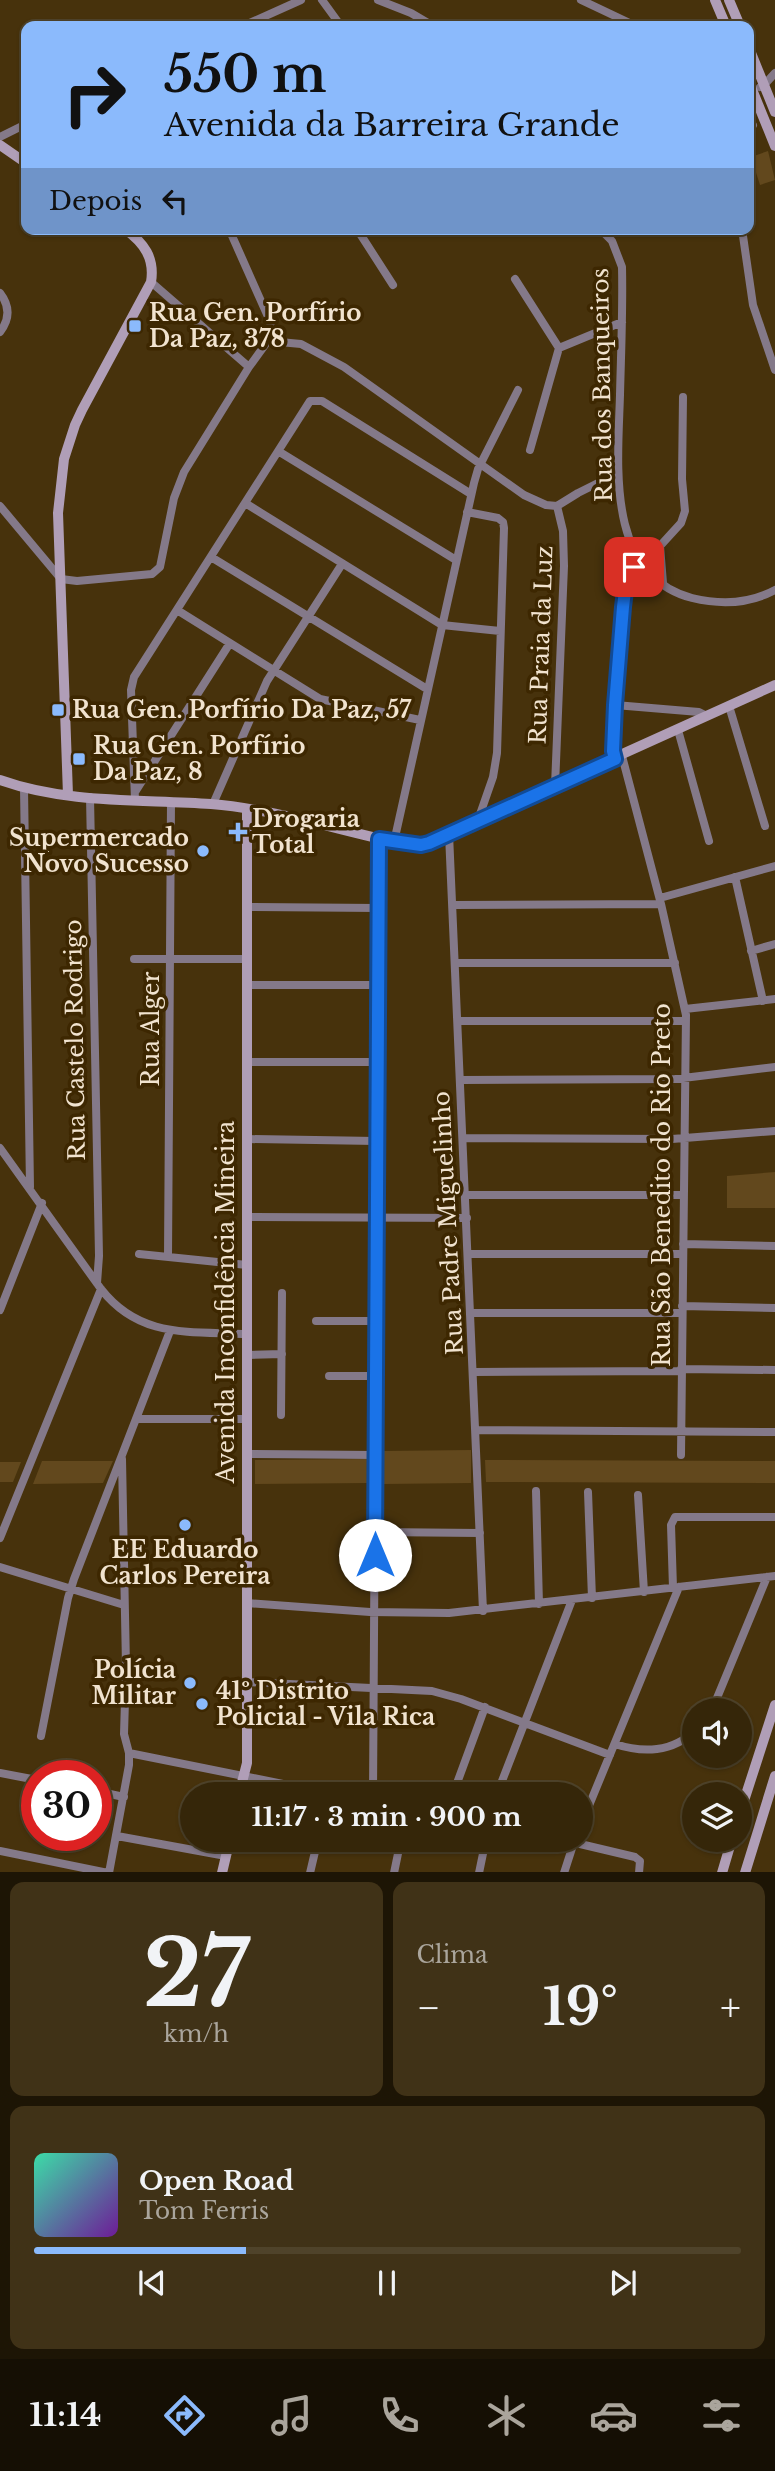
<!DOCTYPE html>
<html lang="pt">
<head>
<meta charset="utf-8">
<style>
	:root { --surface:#352609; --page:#403217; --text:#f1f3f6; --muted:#aaa59c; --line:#4f432a; --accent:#8bbafc }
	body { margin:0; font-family:"Libre Baskerville",serif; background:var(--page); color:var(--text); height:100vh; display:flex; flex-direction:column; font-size:26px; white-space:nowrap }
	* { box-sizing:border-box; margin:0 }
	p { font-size:23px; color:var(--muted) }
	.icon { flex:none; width:38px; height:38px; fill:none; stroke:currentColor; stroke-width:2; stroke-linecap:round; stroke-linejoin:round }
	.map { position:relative; height:1872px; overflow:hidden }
	.drawer { display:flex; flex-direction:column; gap:10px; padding:10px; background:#1d1505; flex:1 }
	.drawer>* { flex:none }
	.banner { position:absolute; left:21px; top:21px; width:733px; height:214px; border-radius:14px; box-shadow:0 2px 5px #0004,0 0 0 2px var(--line); background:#8bbafc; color:#111; overflow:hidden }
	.controls { position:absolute; left:682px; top:1698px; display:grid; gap:14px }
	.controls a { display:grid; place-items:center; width:70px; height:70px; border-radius:50%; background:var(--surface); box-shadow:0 2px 5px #0004,0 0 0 2px var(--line); font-size:35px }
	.speed { position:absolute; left:21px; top:1760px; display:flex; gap:14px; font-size:35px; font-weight:700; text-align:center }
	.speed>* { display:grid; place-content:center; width:91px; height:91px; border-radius:50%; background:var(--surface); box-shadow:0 2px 5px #0004,0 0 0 2px var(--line); line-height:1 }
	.speed .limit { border:10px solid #d22; background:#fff; color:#111 }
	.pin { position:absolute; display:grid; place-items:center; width:60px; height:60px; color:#fff; margin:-30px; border-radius:14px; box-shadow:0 4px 10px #0006 }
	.me { position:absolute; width:77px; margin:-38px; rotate:0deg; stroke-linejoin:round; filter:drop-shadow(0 0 5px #0008) }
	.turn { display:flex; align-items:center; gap:24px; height:147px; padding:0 28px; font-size:32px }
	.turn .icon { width:91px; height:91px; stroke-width:2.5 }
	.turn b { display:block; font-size:49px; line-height:60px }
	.then { display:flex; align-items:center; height:66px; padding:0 28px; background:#0003; gap:14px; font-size:26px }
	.big { font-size:52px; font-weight:700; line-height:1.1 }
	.drawer .card { flex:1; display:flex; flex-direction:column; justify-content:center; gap:10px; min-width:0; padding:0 24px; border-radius:14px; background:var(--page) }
	.drawer .dial { align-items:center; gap:0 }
	.dial b { font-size:91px; line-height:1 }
	.song { display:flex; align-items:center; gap:21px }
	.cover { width:84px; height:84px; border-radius:10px; background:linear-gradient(135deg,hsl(160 70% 55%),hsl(280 70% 35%)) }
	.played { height:7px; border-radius:4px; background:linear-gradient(90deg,var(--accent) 30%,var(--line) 30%) }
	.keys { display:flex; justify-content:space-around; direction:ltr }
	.heat { display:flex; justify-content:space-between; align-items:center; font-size:38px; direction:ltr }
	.drawer .tiles { flex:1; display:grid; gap:10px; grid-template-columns:1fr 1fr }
	.card:last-child { grid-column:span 2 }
	.trip { position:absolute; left:180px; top:1782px; width:413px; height:70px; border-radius:35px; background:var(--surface); box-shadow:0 2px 5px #0004,0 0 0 2px var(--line); font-weight:700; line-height:70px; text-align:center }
	.tabs { display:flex; height:112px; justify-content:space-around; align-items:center; background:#150f04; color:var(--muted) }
	.tabs .icon { width:49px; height:49px }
	.tabs .on { color:var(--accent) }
	.tabs b { font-size:32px; color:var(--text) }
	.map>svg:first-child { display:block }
	.green { fill:#62481d }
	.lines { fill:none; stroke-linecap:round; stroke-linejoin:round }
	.street { stroke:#847989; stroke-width:8 }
	.secondary { stroke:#b09eb7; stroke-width:10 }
	.route-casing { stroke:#114b97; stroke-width:18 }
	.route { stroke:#1a73e8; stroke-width:12 }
	.poi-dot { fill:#8bbafc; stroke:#3d2701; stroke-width:2.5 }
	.labels { text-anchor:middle; stroke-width:7; stroke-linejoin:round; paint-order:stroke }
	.poi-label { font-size:23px; font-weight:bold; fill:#f1e3cf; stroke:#3d2701; text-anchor:start }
	.street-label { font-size:23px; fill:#f1e3cf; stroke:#3d2701 }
</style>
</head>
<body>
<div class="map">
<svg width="775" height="1873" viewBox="0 0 775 1873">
	<rect width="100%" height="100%" fill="#47320c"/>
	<path class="green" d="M768 151 775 180 760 185 751 157Z
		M775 1172V1208H727V1176Z
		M471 1450V1483L384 1484V1451Z
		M368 1459V1483L255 1484V1460Z
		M485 1460 775 1461V1483L486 1482Z
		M42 1461H113L103 1483 33 1484Z
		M0 1462H21L13 1482H0Z"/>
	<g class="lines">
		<path class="street" d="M322 0 341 26
			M378 0 411 13 433 26
			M581 0 636 26
			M243 26 301 0
			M760 87 764 85 775 73
			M749 127 753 125
			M0 137 26 124
			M357 229 393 285
			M600 229 612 241 622 267C623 310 621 352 620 395 618 464 605 575 692 598 721 605 749 604 775 590
			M742 229 753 305 775 370
			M515 279 559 348 530 450
			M151 282 249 367
			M0 293C10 306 10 319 0 332
			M269 341 301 344 344 367 524 495 546 505 557 506 578 493 618 473
			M559 348 622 322
			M278 451 456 560
			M245 503 442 625 500 631
			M0 506 61 579 77 581 152 574 160 567 174 498 184 472 249 367 273 334 269 319 229 229
			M467 512 498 518 503 522 504 528 497 753 493 777 478 820
			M211 557 427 689
			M627 583 656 579
			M663 583 660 546 681 523 685 511 682 479 683 397
			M177 610 320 699 420 720
			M615 705 699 712 707 716
			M729 706 765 826
			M678 730 709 841
			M622 756 661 904 686 1015 681 1455
			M615 759 613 751 615 705 623 607C625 588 635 573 635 554
			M555 786 564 566 563 531 557 506
			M24 788 30 1187
			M135 792 230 643
			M90 797 99 1256 97 1283
			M135 800 131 690 134 677 310 401H322L471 494
			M213 804 267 681 342 564
			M449 834 483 1611
			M394 842 474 483 478 469 518 390
			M735 877 763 1001
			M660 898 775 866
			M453 905 661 904
			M248 907 378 908
			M751 951 775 944
			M134 959H247
			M455 963H675
			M247 985H377
			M685 1009 775 999
			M458 1021H686
			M247 1062H377
			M461 1080 675 1079 775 1067
			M463 1138 672 1139 775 1131
			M247 1139 376 1141
			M0 1148 101 1289C140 1339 190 1331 247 1334
			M466 1195H684
			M247 1217 467 1218
			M683 1244 775 1246
			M139 1254 247 1265
			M469 1254H683
			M168 1257 171 802
			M682 1306 775 1308
			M0 1310 42 1203
			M471 1313H682
			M316 1321H376
			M247 1355 282 1354
			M681 1369 775 1370
			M474 1372 681 1371
			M329 1376H375
			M281 1415 282 1293
			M136 1419H247
			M476 1430 775 1432
			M247 1454 375 1455
			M536 1491 539 1604
			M588 1492 592 1598
			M638 1495 644 1592
			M375 1532 480 1533
			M0 1538 101 1289
			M0 1567 124 1605
			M673 1588 671 1525 675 1517H775
			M247 1603 370 1612 449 1613 775 1576
			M247 1682 432 1691 461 1699 610 1755
			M712 1710 767 1577
			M41 1736 68 1598 74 1579 170 1331
			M615 1744C642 1753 673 1753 695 1730
			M129 1753 333 1794
			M0 1773 37 1780
			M96 1791 124 1797
			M373 1794 379 839
			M453 1794 485 1707
			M497 1794 572 1600
			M581 1825 679 1587
			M117 1836 226 1856
			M559 1839 635 1857 640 1861 639 1873
			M0 1851 108 1873
			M109 1873 129 1765V1753L124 1734 126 1666 122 1459
			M310 1873 318 1839
			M394 1873 401 1839
			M479 1873 486 1839
			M564 1873 575 1839"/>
		<path class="secondary" d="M715 0 726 26
			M729 0 740 26
			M749 48 775 112
			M749 82 775 146
			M0 145 26 163
			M0 780C67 804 141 799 211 804 273 809 334 829 394 842L421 845 775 685
			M68 795 58 513 64 459 75 425 82 410 151 282C155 258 144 243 125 229
			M239 1794 247 1763V809
			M740 1813 775 1705
			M222 1873 230 1839
			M722 1873 732 1839
			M745 1873 775 1776"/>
	</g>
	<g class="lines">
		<g class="route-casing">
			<path id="route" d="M375 1555 379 839 421 845 429 843 615 759 613 751 615 705 623 607 625 591 634 567"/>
		</g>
		<use href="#route" class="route"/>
	</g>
	<g class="poi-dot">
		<rect x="128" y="319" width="14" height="14" rx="3.5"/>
		<rect x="51" y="703" width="14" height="14" rx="3.5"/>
		<rect x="72" y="752" width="14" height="14" rx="3.5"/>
		<path d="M234.5 821.5h7v7h7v7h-7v7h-7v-7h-7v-7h7z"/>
		<circle cx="203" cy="851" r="7"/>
		<circle cx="185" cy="1525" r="7"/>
		<circle cx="190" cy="1683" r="7"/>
		<circle cx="202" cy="1704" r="7"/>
	</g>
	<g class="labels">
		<g class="poi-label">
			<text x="149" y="321">Rua Gen. Porfírio<tspan x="149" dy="26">Da Paz, 378</tspan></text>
			<text x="72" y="718">Rua Gen. Porfírio Da Paz, 57</text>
			<text x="93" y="754">Rua Gen. Porfírio<tspan x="93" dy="26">Da Paz, 8</tspan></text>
			<text x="252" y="827">Drogaria<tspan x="252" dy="26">Total</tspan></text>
			<text x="189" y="846" text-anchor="end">Supermercado<tspan x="189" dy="26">Novo Sucesso</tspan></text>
			<text x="185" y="1558" text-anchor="middle">EE Eduardo<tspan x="185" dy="26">Carlos Pereira</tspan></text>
			<text x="176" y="1678" text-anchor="end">Polícia<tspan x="176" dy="26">Militar</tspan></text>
			<text x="216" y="1699">41º Distrito<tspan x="216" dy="26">Policial - Vila Rica</tspan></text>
		</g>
		<g class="street-label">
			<text transform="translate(602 385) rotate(-91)" y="8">Rua dos Banqueiros</text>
			<text transform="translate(541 645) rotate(-88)" y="8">Rua Praia da Luz</text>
			<text transform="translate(151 1029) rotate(-90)" y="8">Rua Alger</text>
			<text transform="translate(75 1040) rotate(-91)" y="8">Rua Castelo Rodrigo</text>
			<text transform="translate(662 1185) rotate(-90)" y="8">Rua São Benedito do Rio Preto</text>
			<text transform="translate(448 1223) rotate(-93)" y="8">Rua Padre Miguelinho</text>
			<text transform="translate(226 1302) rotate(-90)" y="8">Avenida Inconfidência Mineira</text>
		</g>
	</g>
</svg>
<div class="controls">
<a><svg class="icon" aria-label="sound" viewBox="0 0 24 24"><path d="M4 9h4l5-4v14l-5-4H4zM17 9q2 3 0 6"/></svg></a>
<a><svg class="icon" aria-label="layers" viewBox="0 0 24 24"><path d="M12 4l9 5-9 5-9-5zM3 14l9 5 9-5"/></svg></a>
</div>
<div class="speed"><div class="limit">30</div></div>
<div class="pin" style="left:634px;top:567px;background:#d93025"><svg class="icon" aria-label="arrive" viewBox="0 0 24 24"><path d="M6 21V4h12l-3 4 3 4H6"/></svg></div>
<svg class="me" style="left:375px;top:1555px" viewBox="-20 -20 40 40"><circle r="19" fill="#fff"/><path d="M0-13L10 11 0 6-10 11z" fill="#1a73e8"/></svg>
<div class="trip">11:17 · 3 min · 900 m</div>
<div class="banner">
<div class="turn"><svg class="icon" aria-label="right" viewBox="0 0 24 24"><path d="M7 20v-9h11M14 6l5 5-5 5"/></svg><div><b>550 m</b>Avenida da Barreira Grande</div></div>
<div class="then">Depois<svg class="icon" aria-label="left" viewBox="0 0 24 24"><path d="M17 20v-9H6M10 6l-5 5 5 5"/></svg></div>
</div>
</div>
<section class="drawer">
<div class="tiles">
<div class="card dial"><b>27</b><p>km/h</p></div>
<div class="card"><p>Clima</p>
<div class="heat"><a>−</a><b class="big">19°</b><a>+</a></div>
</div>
<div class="card">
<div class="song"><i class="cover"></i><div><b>Open Road</b><p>Tom Ferris</p></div></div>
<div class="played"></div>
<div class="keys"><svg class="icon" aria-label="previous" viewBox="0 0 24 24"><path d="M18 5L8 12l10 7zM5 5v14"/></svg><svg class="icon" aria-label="pause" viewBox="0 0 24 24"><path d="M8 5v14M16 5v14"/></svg><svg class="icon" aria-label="next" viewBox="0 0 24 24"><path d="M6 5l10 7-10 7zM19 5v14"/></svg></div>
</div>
</div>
</section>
<nav class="tabs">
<b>11:14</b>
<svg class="icon on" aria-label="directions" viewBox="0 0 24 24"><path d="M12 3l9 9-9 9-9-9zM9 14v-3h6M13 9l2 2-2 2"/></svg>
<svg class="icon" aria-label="music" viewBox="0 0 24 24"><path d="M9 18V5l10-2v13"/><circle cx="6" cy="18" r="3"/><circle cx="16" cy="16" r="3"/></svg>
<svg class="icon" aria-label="phone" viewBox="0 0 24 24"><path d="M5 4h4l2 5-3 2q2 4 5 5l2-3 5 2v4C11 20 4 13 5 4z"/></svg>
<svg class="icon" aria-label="climate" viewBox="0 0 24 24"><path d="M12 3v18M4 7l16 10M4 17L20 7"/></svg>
<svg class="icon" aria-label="car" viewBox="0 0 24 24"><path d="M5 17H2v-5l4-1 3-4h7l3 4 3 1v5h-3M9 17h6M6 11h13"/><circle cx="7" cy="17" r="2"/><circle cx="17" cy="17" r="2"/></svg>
<svg class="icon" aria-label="filters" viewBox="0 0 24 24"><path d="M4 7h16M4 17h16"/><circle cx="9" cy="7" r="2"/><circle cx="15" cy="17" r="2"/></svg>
</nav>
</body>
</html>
